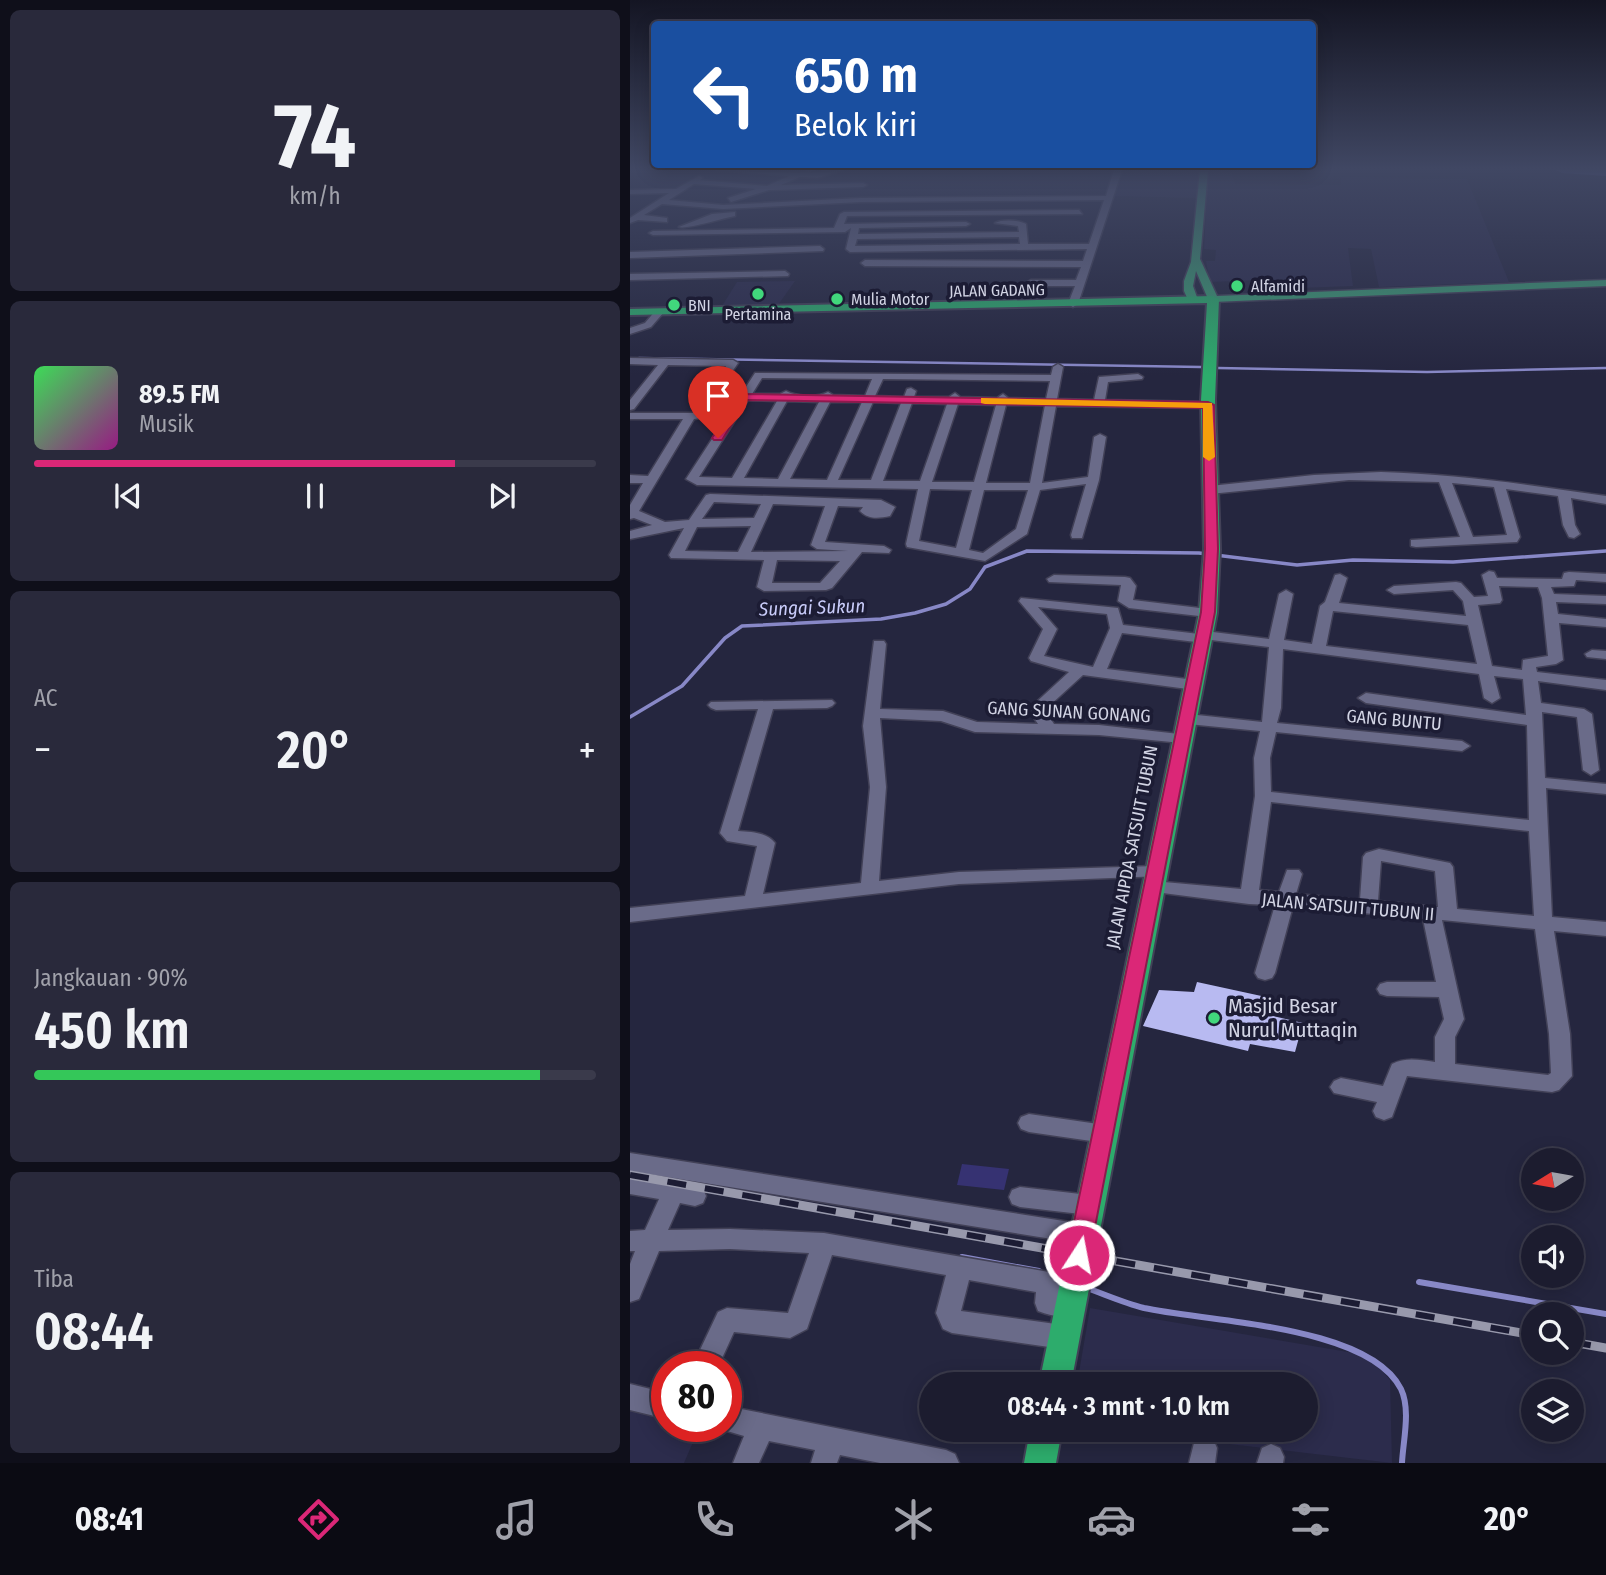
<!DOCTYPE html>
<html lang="id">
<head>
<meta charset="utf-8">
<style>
	:root { --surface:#1c1c2f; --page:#29293b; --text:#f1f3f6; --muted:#a0a1aa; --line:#3a3a4b; --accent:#db2777 }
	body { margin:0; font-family:"Fira Sans Condensed",sans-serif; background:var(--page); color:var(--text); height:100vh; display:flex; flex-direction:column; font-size:26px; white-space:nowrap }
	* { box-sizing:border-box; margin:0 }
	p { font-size:23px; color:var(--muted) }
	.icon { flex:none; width:38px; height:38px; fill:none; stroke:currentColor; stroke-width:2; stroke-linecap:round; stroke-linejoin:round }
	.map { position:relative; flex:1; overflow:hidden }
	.drawer { display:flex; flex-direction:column; gap:10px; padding:10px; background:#0f0f1a; width:630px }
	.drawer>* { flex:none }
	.top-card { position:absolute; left:21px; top:21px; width:665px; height:147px; border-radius:7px; box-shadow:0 4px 18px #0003,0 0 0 2px var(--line); background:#1a4fa0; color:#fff; overflow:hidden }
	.needle { width:46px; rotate:259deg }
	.fabs { position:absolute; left:891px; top:1148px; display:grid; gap:14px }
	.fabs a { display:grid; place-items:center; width:63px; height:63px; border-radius:50%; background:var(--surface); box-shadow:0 4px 18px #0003,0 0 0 2px var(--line); font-size:35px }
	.speed { position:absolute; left:21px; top:1351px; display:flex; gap:14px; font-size:35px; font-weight:700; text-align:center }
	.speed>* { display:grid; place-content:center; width:91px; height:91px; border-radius:50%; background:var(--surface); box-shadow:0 4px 18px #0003,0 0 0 2px var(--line); line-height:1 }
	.speed .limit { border:10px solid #d22; background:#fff; color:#111 }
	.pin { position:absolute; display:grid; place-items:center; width:60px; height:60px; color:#fff; margin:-72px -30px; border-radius:50% 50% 50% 0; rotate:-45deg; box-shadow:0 0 7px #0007 }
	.pin .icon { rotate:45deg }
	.me { position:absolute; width:77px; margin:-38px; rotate:11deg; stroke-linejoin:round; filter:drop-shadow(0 0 5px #0008) }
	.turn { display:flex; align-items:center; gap:24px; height:147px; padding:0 28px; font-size:32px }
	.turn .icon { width:91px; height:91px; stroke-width:2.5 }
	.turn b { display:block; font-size:49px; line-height:60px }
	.big { font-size:52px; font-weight:600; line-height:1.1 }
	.drawer .card { flex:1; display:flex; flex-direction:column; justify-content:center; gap:10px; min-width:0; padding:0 24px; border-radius:10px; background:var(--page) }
	.drawer .dial { align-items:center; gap:0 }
	.dial b { font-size:91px; line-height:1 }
	.song { display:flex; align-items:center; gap:21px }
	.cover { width:84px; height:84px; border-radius:10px; background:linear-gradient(135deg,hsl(130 70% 55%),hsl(310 70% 35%)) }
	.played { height:7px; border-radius:4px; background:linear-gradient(90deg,var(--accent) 75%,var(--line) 75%) }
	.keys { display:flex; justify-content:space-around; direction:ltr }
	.heat { display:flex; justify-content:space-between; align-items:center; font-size:38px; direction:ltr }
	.charge { height:10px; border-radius:5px; background:linear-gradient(90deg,#34c759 90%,var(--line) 0) }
	.trip { position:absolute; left:289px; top:1372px; width:399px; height:70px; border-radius:35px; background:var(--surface); box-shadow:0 4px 18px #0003,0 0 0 2px var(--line); font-weight:600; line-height:70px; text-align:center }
	.tabs { display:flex; height:112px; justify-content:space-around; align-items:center; background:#0b0b13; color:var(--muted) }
	.tabs .icon { width:49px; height:49px }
	.tabs .current { color:var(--accent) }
	.tabs b { font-size:32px; color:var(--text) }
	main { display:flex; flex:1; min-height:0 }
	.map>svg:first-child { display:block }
	.built { fill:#2c2c4c }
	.green { fill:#363272 }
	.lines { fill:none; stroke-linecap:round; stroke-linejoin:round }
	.stream-far2 { stroke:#8888c7; stroke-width:2.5 }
	.stream-far1 { stroke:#8888c7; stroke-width:3.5 }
	.stream { stroke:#8888c7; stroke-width:6 }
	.river { fill:#6967bb; fill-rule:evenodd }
	.building { fill:#b8baf1 }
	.minor-casing { stroke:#424157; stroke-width:3 }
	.primary-casing { stroke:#424157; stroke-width:3 }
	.trunk-casing { stroke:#424157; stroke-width:4 }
	.minor { fill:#6a6b89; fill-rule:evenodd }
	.primary { fill:#3c9c73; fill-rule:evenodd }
	.trunk { fill:#2dac6c; fill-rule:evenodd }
	.rail-casing { stroke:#9899ac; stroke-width:9 }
	.rail { stroke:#1c1c34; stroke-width:6; stroke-dasharray:19; stroke-linecap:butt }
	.route { fill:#db2777; stroke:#8e194d; stroke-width:2 }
	.slow { fill:#f59e0b }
	.poi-dot { fill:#41d77c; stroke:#1c1c34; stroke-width:2.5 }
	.labels { text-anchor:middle; stroke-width:7; stroke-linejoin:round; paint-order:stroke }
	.far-poi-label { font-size:16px; fill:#d2d4e4; stroke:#1c1c34; text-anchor:start }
	.far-street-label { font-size:16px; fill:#d2d4e4; stroke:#1c1c34 }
	.street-label { font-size:18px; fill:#d2d4e4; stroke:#1c1c34 }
	.water-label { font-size:19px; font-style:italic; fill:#c9ccfa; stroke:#1c1c34 }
	.near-poi-label { font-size:21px; fill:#d2d4e4; stroke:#1c1c34; text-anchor:start }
</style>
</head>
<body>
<main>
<section class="drawer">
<div class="card dial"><b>74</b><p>km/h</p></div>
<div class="card">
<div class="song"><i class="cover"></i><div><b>89.5 FM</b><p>Musik</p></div></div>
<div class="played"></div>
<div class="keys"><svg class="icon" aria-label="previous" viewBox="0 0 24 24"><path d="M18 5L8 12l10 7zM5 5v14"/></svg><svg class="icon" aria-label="pause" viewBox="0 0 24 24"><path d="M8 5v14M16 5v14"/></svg><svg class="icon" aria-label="next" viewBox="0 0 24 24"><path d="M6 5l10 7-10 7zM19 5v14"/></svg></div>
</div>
<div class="card"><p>AC</p>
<div class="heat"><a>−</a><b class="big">20°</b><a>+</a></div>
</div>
<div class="card"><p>Jangkauan · 90%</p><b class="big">450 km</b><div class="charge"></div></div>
<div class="card"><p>Tiba</p><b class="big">08:44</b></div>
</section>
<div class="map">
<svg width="976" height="1463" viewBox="0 0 976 1463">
	<rect width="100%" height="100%" fill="#25263f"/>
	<path class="built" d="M493 170H571L568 198 482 196Z
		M578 171 602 172 605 184 711 185V177L837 179 879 282 749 287 741 249 718 248 723 286 637 289 632 280 580 282 576 261H585L586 250 574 249Z
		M165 281 148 305 92 306 107 282Z
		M460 1308 724 1353 746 1364 760 1380 762 1463 479 1430H676V1384H447Z
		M0 1401 37 1409V1426H70L54 1463H0Z"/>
	<path class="green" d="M332 1164 379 1169 374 1190 327 1185Z"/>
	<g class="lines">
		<path class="stream-far2" d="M9 358 571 367
			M588 368 797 372 976 368"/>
		<path class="stream-far1" d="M0 717 52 686 95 638 112 626 251 619 285 613 316 604 340 589 355 567 397 551 569 553 667 565 723 560 823 562 976 551"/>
		<path class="stream" d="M332 1257 409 1271
			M789 1282 976 1314
			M454 1287C474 1294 494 1303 514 1308 578 1322 739 1325 771 1389 781 1410 773 1441 772 1463"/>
		<path class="river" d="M926 170H976V176L932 173Z"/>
	</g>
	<path class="building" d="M567 982 636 997 630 1013 673 1023 665 1052 620 1044 618 1051 513 1026 529 990 564 992Z"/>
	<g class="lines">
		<g class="minor-casing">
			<path id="minor" d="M87 170 168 173 184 170 180 173 213 170 188 178 170 177 151 185 233 183 237 185 233 187 139 190 101 202 98 198 126 189 64 184 39 200 93 205 231 198 476 196 484 170H492L448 304 443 307 438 304 445 286H401L396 283 401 280H446L451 267 235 266 231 263 235 260 453 261 457 249 220 252 216 249 221 228 215 232 23 235 19 233 23 231 204 228 210 214 214 212 449 210 452 214 217 216 214 224 336 222 340 224 336 226 229 228 228 234 389 232 388 226 365 223C372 219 389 220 396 224L398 244H459L474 200 231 202 93 209 32 204 14 215 37 218V222L8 220 0 223V218L39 193 0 194V190L46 189 69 176 73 178 70 180 137 186 159 176ZM389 237 390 244 225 246 227 239Z
				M105 212V216C93 218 55 230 49 227L82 214Z
				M190 246 194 249 193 251 0 258V252Z
				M155 271 159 274 158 276 0 280V274Z
				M26 310 34 312 21 327 0 334V328L15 323Z
				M0 358 103 360 108 363 71 418 64 419 9 511 35 522 59 520 76 495 80 494 251 500 265 507 260 516C249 518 239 520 230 511L233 507 208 506 195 542 254 546 261 550 259 553 232 552 202 588 196 590 134 591 127 587 134 560 41 558 39 555 54 528 0 539V531L22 525 4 518 0 519V505L13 483H0V475L18 476 53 419H0V413H64L96 366 38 365 4 409 0 410V400L28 365 0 364ZM84 502 131 504 124 518 72 519ZM143 504 195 506 181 545 187 549 218 551 121 552ZM121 526 108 552 55 551 67 527ZM147 560 210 561 190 583H142Z
				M428 364 433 367 427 399 464 400 469 377 508 374 513 377 512 379 478 382 475 400 578 402 583 405 578 408 426 406 412 483 458 477 464 437 470 434 476 437 469 480 452 538H442L441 535 456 484 410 490 397 534 355 561 277 547 276 544 288 489 67 485 56 479 125 373 421 375 423 367ZM132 378 242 379 235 396 203 395 198 392C187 398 165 396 156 391L150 394H122ZM253 379 420 381 416 399 378 398 373 394 367 398 330 397 325 393 319 397H284L286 391 281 388 277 389 274 397 245 396ZM118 400 147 401 102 478 69 477ZM157 401 189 402 148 479 114 478ZM200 402H232L197 480 160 479ZM243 402 271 403 241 480H208ZM282 403 317 404 290 481H253ZM328 404 366 405 344 482H302ZM376 405H415L400 483H356ZM300 489 342 490 326 548 289 541ZM354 490H398L386 529 353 553 339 550Z
				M751 472C827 474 901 485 976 496V504L941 498 945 525 950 534 944 538 939 537 933 525 928 496 876 489 890 537 887 542 786 547 781 546V540L830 537 809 482 719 480 580 494 574 490 580 486 684 475ZM822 483 864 487 877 535 843 537Z
				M859 571 864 572 867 578 932 579 934 573 939 572 976 574V582L946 580 944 586 921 587 924 594 976 596V604L926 602 928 614 976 619V627L929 623 933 660 926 664 906 667 907 672 976 680V690L908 681 911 703 954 709 962 714 969 770 961 775 953 770 947 717 912 712 915 778 976 784V794L916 788 922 917 976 922V936L924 931 940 1034 942 1076 929 1090 922 1092 777 1076 762 1117 754 1120 746 1117 743 1111 747 1102 704 1093 700 1087 704 1081 711 1078 753 1086 762 1064C776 1057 789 1060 805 1062V1037L814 1019 809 997 757 996 750 994 747 989 750 984 757 982H806L793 919 663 906 645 973 642 978 635 980 628 978 625 973 645 905 619 904 517 891 514 887 517 883 523 881 611 889 625 796 624 758 630 731 558 724 550 719 558 714 632 722 639 647 581 640 574 643 492 633 477 669 565 680 573 685 565 690 453 675 418 707V715L424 724 469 725 558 735 560 738 552 743 469 735 345 732 311 721 250 718 256 787 249 881 329 872 526 866 532 868 535 872 532 876 329 884 0 922V908L115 896 127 846 97 841 90 833 128 709 86 710 81 708 78 705 81 702 202 700 205 703 202 706 197 708 143 709 108 831C121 832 136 832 145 843L133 894 231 883 240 787 233 726 244 641H254L256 644 250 709 313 711 347 722 408 724 402 715V706L439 672 401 661 399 658 413 629 389 601 391 598 488 608 493 625 569 634 575 631 639 639 649 594 656 590 663 594 654 640 682 644 690 606 695 602 705 575 710 574 717 578 709 603 836 616 833 601 823 590 764 594 757 590 764 586 826 582 831 583 844 597 858 596 852 575ZM869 586 908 587 912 598 918 656 893 660 892 670 862 666 848 605 870 603 872 600ZM408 607 477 614 480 628 463 667 414 656 427 629ZM703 611 838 625 847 664 696 646ZM653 649 849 674 854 698 862 703 870 698 864 676 893 679 896 715 736 693 728 698 736 703 897 725 899 820 641 792 640 758 646 732 832 751 840 746 832 741 647 723 651 708ZM641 802 899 831 904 916 827 909 823 867 820 863 749 849 736 853 733 857 730 900 666 894 672 874 669 870H657L649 892 629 890ZM751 861 805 871 808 907 748 901ZM812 920 905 929 919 1034 921 1073 918 1075 825 1064V1037L834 1019Z
				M424 575 495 577 500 578 506 586 503 600 578 609 585 613 578 617 499 608 488 601 491 585 419 582 417 579Z
				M962 650 976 651V659L957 657 955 654Z
				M399 1114 475 1125 483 1128 486 1134 483 1140 475 1143 399 1132 391 1129 388 1123 391 1117Z
				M0 1153 453 1224 461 1227 465 1234 461 1241 453 1244 0 1171Z
				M0 1174 73 1189 76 1196 73 1203 65 1206 50 1203 38 1230 100 1229 194 1233 419 1272 428 1275 431 1283 430 1293 448 1298 451 1306 448 1314C435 1319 421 1316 408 1311L405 1303 406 1292 339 1280 331 1311 433 1325 442 1329 445 1337 442 1345 433 1349 322 1333 313 1329 306 1313 316 1275 202 1255 177 1329 160 1338 104 1332 88 1367H62L88 1312 97 1308 158 1313 179 1253 100 1249 29 1251 9 1299 0 1302V1264L5 1251H0V1231L15 1230 29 1199 0 1194Z
				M390 1187 459 1195 467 1198 470 1205 467 1212 459 1215 390 1207 382 1204 379 1197 382 1190Z
				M0 1384 37 1393V1419L0 1410Z
				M96 1406 316 1450 325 1454 329 1463H250L210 1455 207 1463H181L185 1450 139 1441 129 1463H103L114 1436 87 1428 86 1426H96Z
				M574 1435 583 1439 587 1448 585 1463H559L565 1439Z
				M641 1444 650 1448 654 1457 653 1463H627L632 1448Z"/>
		</g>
		<g class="primary-casing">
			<path id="primary" d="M570 170H578L570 259 587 296 976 280V286L583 302 578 299 566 271 563 286 568 300 559 302 554 291V281L561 262Z"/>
		</g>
		<g class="trunk-casing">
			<path id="trunk" d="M583 296 589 299 585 400 590 549 587 613 441 1384H409L569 613 574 549 571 400 577 303 0 315V309Z
				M400 1430H432L426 1463H394Z"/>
		</g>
		<use href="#minor" class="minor"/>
		<use href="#primary" class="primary"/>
		<use href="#trunk" class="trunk"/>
		<g class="rail-casing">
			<path id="rail" d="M0 1175 903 1335
				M942 1342 976 1348"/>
		</g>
		<use href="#rail" class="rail"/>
	</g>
	<linearGradient id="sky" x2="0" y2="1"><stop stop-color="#141523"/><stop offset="0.45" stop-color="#404763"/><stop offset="1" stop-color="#404763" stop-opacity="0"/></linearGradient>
	<rect width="976" height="375" fill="url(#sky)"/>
	<path class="route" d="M114 394 578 402 584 405 588 549 585 612 458 1263 449 1266 441 1263 437 1255 571 612 575 549 573 408 117 400 92 440H84L82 438 108 397Z"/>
	<path class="slow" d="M351 398 582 403 585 457 579 461 573 457V408L355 404 351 403Z"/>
	<g class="poi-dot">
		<circle cx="607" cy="286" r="7"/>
		<circle cx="128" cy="294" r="7"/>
		<circle cx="207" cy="299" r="7"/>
		<circle cx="44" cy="305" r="7"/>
		<circle cx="584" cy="1018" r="7"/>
	</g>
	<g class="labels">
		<g class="far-poi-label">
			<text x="621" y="292">Alfamidi</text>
			<text x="221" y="305">Mulia Motor</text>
			<text x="58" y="311">BNI</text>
			<text x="128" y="320" text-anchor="middle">Pertamina</text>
		</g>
		<g class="far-street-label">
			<text transform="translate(367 290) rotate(-1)" y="6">JALAN GADANG</text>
		</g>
		<g class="street-label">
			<text transform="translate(439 712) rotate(3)" y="6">GANG SUNAN GONANG</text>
			<text transform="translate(764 720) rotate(5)" y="6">GANG BUNTU</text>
			<text transform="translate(502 847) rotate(-79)" y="6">JALAN AIPDA SATSUIT TUBUN</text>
			<text transform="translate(718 907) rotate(5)" y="6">JALAN SATSUIT TUBUN II</text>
		</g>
		<g class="water-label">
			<text transform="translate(182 607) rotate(-2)" y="7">Sungai Sukun</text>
		</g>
		<g class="near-poi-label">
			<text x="598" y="1013">Masjid Besar<tspan x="598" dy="24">Nurul Muttaqin</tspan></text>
		</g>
	</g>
</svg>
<div class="fabs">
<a><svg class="needle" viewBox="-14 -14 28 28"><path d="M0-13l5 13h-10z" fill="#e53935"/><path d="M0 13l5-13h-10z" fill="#a0a1aa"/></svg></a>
<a><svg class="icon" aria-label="sound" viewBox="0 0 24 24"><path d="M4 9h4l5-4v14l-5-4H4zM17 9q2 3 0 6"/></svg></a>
<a><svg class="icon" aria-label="search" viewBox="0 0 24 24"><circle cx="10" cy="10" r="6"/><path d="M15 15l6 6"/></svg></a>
<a><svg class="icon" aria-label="layers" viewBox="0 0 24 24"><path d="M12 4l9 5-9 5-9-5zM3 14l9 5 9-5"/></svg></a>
</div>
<div class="speed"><div class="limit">80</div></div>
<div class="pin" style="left:88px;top:438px;background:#d93025"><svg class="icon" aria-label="arrive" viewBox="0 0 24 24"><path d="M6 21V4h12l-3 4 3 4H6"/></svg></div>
<svg class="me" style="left:449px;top:1255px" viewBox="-20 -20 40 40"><circle r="17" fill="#db2777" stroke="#fff" stroke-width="3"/><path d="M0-11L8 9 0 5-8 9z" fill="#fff"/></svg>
<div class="trip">08:44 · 3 mnt · 1.0 km</div>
<div class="top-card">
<div class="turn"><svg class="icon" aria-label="left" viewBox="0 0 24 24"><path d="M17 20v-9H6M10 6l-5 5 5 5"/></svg><div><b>650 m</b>Belok kiri</div></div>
</div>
</div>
</main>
<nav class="tabs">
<b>08:41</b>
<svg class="icon current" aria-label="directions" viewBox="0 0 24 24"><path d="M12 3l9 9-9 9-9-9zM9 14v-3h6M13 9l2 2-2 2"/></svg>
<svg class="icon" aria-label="music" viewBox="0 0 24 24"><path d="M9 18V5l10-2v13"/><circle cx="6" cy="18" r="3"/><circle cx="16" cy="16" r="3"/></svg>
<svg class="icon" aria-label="phone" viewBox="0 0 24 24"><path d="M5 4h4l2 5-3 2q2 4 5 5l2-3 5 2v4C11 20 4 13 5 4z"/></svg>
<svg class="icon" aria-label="climate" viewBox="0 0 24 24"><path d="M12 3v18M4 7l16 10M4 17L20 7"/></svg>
<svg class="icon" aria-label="car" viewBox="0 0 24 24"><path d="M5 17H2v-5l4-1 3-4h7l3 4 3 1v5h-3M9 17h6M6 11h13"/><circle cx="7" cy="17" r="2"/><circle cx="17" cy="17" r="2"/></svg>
<svg class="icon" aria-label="filters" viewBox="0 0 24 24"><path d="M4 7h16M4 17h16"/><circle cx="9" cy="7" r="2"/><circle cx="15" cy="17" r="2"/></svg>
<b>20°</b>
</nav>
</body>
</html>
